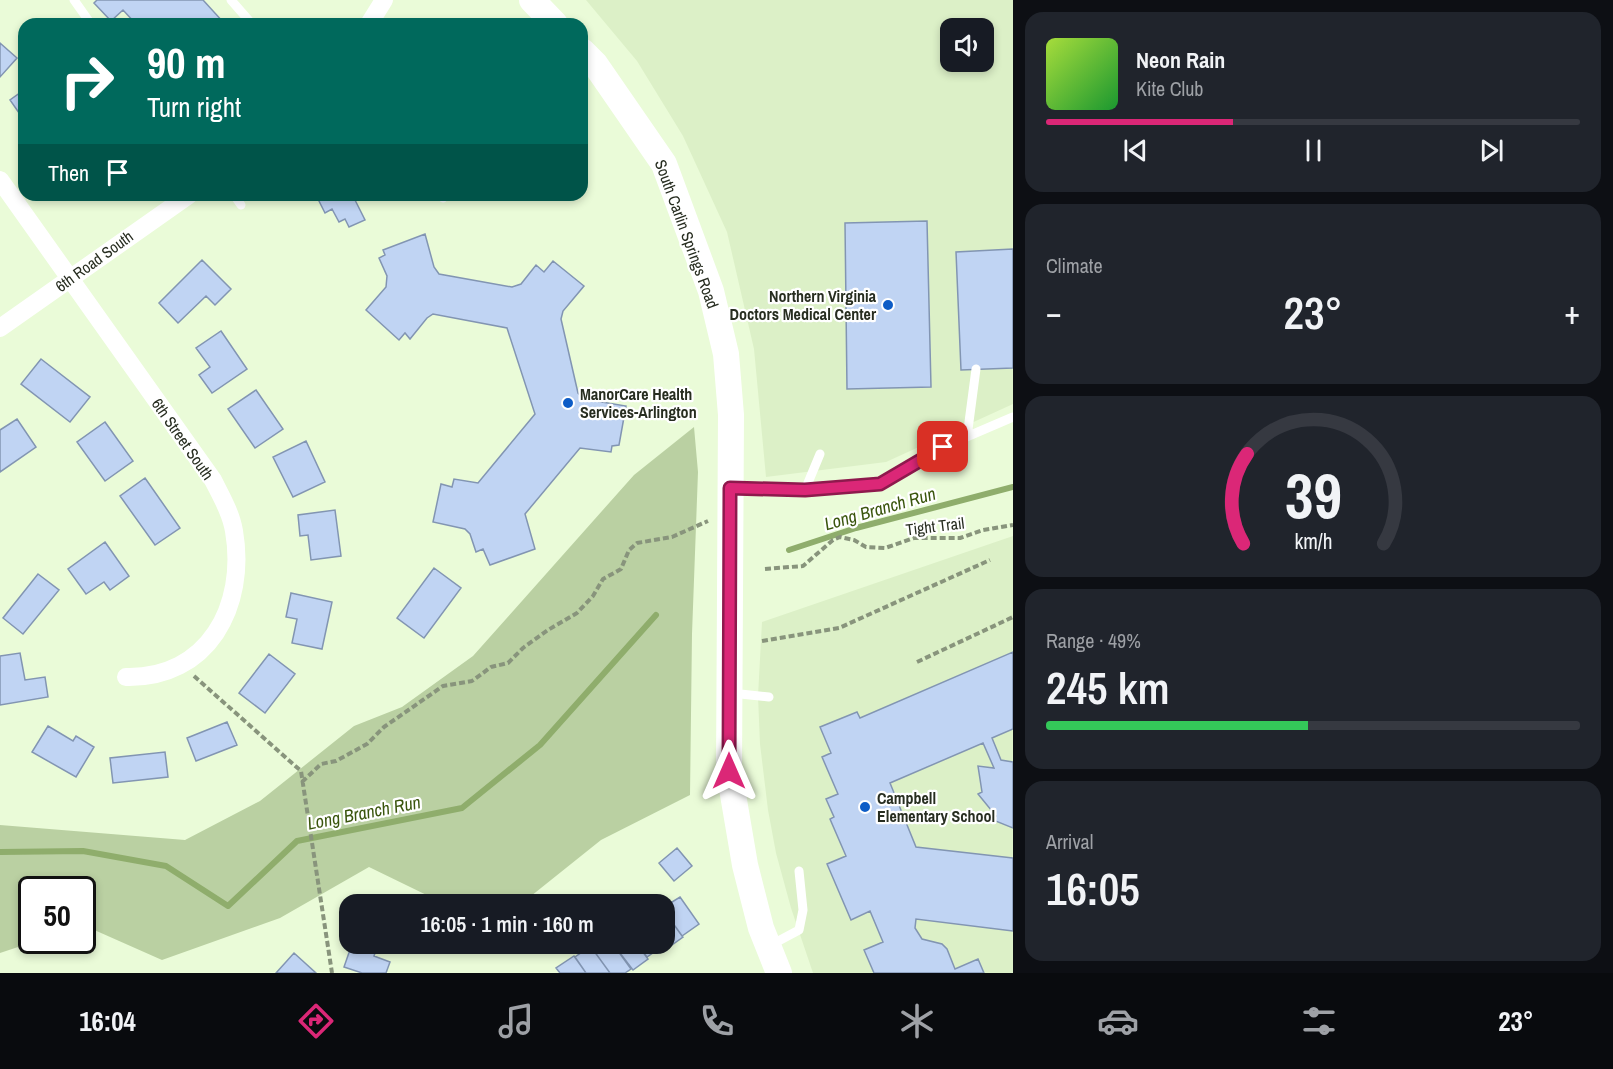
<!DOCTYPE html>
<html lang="en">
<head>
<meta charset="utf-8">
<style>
	:root { --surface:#171b24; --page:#20242c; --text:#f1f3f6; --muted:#9ea1a6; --line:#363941; --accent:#db2777 }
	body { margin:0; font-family:"Archivo Narrow",sans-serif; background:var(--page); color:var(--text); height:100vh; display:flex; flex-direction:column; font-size:22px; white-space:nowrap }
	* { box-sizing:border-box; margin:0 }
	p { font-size:20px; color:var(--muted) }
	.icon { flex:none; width:33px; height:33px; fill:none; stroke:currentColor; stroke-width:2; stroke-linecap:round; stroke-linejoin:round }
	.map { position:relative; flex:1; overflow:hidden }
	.sheet { display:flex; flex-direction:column; gap:12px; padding:12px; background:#0d0f14; width:600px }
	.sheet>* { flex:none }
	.hud { position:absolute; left:18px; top:18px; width:570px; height:183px; border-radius:18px; box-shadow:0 3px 9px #0003; background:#00695c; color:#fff; overflow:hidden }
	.controls { position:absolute; left:940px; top:18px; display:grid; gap:12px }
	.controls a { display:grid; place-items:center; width:54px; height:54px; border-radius:12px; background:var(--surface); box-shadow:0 3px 9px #0003; font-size:30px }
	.speed { position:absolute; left:18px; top:876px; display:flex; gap:12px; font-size:30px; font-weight:700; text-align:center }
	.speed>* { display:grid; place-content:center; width:78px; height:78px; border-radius:50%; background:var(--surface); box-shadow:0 3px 9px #0003; line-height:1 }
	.speed .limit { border:3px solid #111; border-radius:9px; background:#fff; color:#111 }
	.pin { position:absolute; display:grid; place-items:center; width:51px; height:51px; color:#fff; margin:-26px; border-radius:12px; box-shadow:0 3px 9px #0006 }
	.me { position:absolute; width:66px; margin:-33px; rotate:0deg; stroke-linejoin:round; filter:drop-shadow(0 0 4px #0008) }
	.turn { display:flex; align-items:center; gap:21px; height:126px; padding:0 30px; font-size:27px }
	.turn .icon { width:78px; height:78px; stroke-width:2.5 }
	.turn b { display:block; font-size:42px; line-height:51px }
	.then { display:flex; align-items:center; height:57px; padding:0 30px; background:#0003; gap:12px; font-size:22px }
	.big { font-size:45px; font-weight:600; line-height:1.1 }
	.sheet .tile { flex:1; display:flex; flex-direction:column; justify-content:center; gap:9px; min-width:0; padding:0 21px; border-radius:18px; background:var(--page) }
	.sheet .dial { align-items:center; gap:0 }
	.dial svg { height:156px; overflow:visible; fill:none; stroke:var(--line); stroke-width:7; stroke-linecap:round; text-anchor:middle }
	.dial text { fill:var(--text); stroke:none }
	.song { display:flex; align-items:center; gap:18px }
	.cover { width:72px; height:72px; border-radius:9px; background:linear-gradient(135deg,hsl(80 70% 55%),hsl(130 70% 35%)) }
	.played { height:6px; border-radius:3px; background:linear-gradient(90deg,var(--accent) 35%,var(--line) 35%) }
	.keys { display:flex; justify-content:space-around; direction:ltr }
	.heat { display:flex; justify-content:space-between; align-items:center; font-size:33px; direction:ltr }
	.charge { height:9px; border-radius:4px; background:linear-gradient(90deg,#34c759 49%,var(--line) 0) }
	.trip { position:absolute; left:339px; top:894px; width:336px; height:60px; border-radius:18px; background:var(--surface); box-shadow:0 3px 9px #0003; font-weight:600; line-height:60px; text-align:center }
	.menu { display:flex; height:96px; justify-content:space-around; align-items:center; background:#090b0e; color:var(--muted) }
	.menu .icon { width:42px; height:42px }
	.menu .active { color:var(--accent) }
	.menu b { font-size:27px; color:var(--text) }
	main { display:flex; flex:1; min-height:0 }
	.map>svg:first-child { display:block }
	.built { fill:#dcf0c7; fill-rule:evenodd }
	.green { fill:#bad0a2 }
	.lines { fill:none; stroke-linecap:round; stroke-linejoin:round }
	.stream { stroke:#8fad6c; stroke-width:6 }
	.building { fill:#c0d4f3; stroke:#8295b2; stroke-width:1.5 }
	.path { stroke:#88947c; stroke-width:4; stroke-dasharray:6 3; stroke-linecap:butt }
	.service { stroke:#fff; stroke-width:9 }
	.minor { stroke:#fff; stroke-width:18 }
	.secondary { stroke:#fff; stroke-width:26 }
	.route-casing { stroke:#8e194d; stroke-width:15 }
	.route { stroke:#db2777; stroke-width:10 }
	.poi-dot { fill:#0d5cc6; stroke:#fff; stroke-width:2 }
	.labels { text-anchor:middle; stroke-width:4.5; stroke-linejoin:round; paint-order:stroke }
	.street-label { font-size:16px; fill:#272d20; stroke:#fff }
	.poi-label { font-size:16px; font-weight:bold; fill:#272d20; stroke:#fff; text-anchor:start }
	.water-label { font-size:18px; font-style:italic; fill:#3a550d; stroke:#fff }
</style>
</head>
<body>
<main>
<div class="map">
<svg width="1013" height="973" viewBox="0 0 1013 973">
	<rect width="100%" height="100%" fill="#eafbd8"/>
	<path class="built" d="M586 0H1013V404L886 462 766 477 754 349 727 232 683 136 637 61ZM951 28H984V62H951Z
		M1013 536V973H813L791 908 776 853 768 810 760 744 758 696 762 622Z"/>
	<path class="green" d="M694 427 698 472 692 634 690 795 601 840 521 904H445L369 867 280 918 162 960 83 925 82 890H32V940L36 941 0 953V825L185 840 260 801 354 726 402 707 473 656 634 475Z"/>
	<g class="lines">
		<path class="stream" d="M789 550 856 528 1013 487
			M0 852 83 851 166 866 228 906 297 841 462 808 540 745 656 615"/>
	</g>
	<path class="building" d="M97 0H203L224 23 226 21 228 24H136L123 10 111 21 94 3Z
		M0 43 17 58 0 77Z
		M24 90V120L10 100Z
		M316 195H361L362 197 355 200 365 220 349 227 345 219 339 222 332 209 325 213Z
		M927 221 931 387 847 389 845 223Z
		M425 234 434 267 439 274 512 287 521 284 536 265 544 272 553 261 584 286 563 311 561 319 578 393 584 399 626 406 619 445 612 446 611 452 580 448 525 514 535 549 490 565 483 549 476 552 470 534 465 529 433 522 441 484 452 487 454 479 478 483 535 414 507 328 433 314 427 318 410 339 405 333 399 340 366 310 386 287 387 276 379 258 385 255 383 250Z
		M1013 249V368L961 370 956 252Z
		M202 260 231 289 215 305 206 296 178 323 159 303Z
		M221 331 247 369 212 393 199 375 210 367 196 348Z
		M41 359 90 397 70 422 21 384Z
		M256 390 283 429 255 448 228 409Z
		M17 419 36 447 0 472V430Z
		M105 422 133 461 105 481 77 442Z
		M306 441 325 482 293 497 273 457Z
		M145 478 180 528 155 545 120 496Z
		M335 510 341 556 311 560 308 535 300 536 298 515Z
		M105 542 129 576 110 590 104 582 86 594 68 569Z
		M434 568 461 588 424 638 397 618Z
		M38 574 59 590 23 634 3 618Z
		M291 593 332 602 322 649 292 643 297 619 286 617Z
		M1013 652V729L992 738 1001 760 1013 762V828L993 820 996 816 978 794 982 792 978 766 994 768 983 743 890 783 916 847 1013 858V931L916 919 915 928 922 939 942 944 947 949 955 969 978 959 984 973H874L864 950 883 942 870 911 851 920 827 864 846 856 830 819 834 817 826 799 838 794 822 757 831 753 820 727 857 712 860 718Z
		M20 653 25 680 45 677 48 697 0 705V656Z
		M269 654 295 674 265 713 239 693Z
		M227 722 237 745 196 761 187 738Z
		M48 726 73 741 76 736 94 747 76 777 32 752Z
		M165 752 168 777 113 783 110 758Z
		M677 848 692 866 674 881 659 863Z
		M680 897 699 924 682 936 664 911V907Z
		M664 911 683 937 665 950 661 944H664Z
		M352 944H378L374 956 390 962 386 973H362L344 967Z
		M605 944H613L631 969 625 973H610L594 951Z
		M613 944H637L648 959 633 970Z
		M637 944H661L663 946 647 957Z
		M591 946 594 951 610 973H586L575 957Z
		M294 953 316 973H276Z
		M574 956 586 973H560L556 968Z"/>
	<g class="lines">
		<path class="path" d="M765 569 803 566 833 540 840 537 854 540 866 547 885 548 914 538H960L983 530 1013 525
			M762 641 839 628 990 560
			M917 662 1013 617
			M194 676 301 771 332 973
			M302 782 321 764 336 761 367 744 384 727 443 686 472 681 491 667 508 663 523 648 548 630 577 613 593 596 603 579 621 569 629 550 637 543 672 537 708 521"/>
		<path class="service" d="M74 0 91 24
			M231 0 252 24
			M234 195 241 205
			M439 195 443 198
			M926 432 936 451
			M967 437 976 369
			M733 488 805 490 880 484 943 447 1013 417
			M805 490 820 454
			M731 693 769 697
			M769 946 799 930 803 910 799 871"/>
		<path class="minor" d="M369 24 384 0
			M0 180 213 480C221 496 231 513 234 531 247 606 208 679 126 677
			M0 328 189 195"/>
		<path class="secondary" d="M532 0 555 24
			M582 51 595 64 664 164 711 291 726 354 731 415 729 771 745 865 761 928 779 973"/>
	</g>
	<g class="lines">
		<g class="route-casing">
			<path id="route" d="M729 771 730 488 805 490 880 484 943 447"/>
		</g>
		<use href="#route" class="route"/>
	</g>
	<g class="poi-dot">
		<circle cx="888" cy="305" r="6"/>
		<circle cx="568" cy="403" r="6"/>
		<circle cx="865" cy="807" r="6"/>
	</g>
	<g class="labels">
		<g class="street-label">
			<text transform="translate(687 234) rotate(70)" y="6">South Carlin Springs Road</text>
			<text transform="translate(94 261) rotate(-36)" y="6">6th Road South</text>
			<text transform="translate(183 439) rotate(55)" y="6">6th Street South</text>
			<text transform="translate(935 526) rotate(-7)" y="6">Tight Trail</text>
		</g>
		<g class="poi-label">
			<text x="876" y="302" text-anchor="end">Northern Virginia<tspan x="876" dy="18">Doctors Medical Center</tspan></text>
			<text x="580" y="400">ManorCare Health<tspan x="580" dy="18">Services-Arlington</tspan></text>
			<text x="877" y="804">Campbell<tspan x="877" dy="18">Elementary School</tspan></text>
		</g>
		<g class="water-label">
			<text transform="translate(880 509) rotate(-16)" y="6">Long Branch Run</text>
			<text transform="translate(364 813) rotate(-11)" y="6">Long Branch Run</text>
		</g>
	</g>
</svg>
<div class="controls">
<a><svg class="icon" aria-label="sound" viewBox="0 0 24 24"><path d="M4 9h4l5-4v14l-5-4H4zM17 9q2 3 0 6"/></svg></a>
</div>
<div class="speed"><div class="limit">50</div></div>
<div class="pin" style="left:943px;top:447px;background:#d93025"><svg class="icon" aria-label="arrive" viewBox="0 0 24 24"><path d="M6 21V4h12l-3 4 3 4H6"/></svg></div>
<svg class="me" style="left:729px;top:771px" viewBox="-20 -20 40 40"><path d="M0-17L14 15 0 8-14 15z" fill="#db2777" stroke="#fff" stroke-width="4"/></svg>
<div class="trip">16:05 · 1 min · 160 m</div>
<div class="hud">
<div class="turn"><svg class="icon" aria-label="right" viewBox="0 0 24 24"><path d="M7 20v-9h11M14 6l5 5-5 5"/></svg><div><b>90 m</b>Turn right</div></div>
<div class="then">Then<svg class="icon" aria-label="arrive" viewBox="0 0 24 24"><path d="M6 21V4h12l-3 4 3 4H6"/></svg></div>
</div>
</div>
<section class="sheet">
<div class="tile">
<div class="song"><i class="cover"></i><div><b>Neon Rain</b><p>Kite Club</p></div></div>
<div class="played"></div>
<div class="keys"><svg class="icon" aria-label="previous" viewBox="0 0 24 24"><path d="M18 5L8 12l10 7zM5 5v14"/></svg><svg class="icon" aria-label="pause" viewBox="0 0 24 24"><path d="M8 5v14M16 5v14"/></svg><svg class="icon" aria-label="next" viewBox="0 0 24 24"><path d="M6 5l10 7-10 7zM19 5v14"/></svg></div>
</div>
<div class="tile"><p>Climate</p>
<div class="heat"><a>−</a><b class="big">23°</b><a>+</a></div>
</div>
<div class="tile dial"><svg viewBox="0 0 100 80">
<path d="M14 69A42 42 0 1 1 86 69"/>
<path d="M14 69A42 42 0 0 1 16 23" stroke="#db2777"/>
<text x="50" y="56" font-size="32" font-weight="700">39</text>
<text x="50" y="72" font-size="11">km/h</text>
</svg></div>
<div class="tile"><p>Range · 49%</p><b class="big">245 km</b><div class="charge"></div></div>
<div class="tile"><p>Arrival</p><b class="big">16:05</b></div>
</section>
</main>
<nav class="menu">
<b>16:04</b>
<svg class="icon active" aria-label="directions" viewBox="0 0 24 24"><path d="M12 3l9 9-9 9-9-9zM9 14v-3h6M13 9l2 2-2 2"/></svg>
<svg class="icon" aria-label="music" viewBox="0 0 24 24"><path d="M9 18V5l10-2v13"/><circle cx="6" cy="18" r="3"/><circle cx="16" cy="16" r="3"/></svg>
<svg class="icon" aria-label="phone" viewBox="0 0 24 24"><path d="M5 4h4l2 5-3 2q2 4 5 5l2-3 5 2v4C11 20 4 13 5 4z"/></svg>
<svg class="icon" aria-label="climate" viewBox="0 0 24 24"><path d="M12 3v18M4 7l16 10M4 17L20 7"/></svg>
<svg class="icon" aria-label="car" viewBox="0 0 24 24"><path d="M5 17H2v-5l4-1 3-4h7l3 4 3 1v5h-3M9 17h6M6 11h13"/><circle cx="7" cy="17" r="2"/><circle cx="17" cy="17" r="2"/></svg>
<svg class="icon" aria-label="filters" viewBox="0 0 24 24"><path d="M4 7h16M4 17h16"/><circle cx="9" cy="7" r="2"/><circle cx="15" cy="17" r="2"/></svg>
<b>23°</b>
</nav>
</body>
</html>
